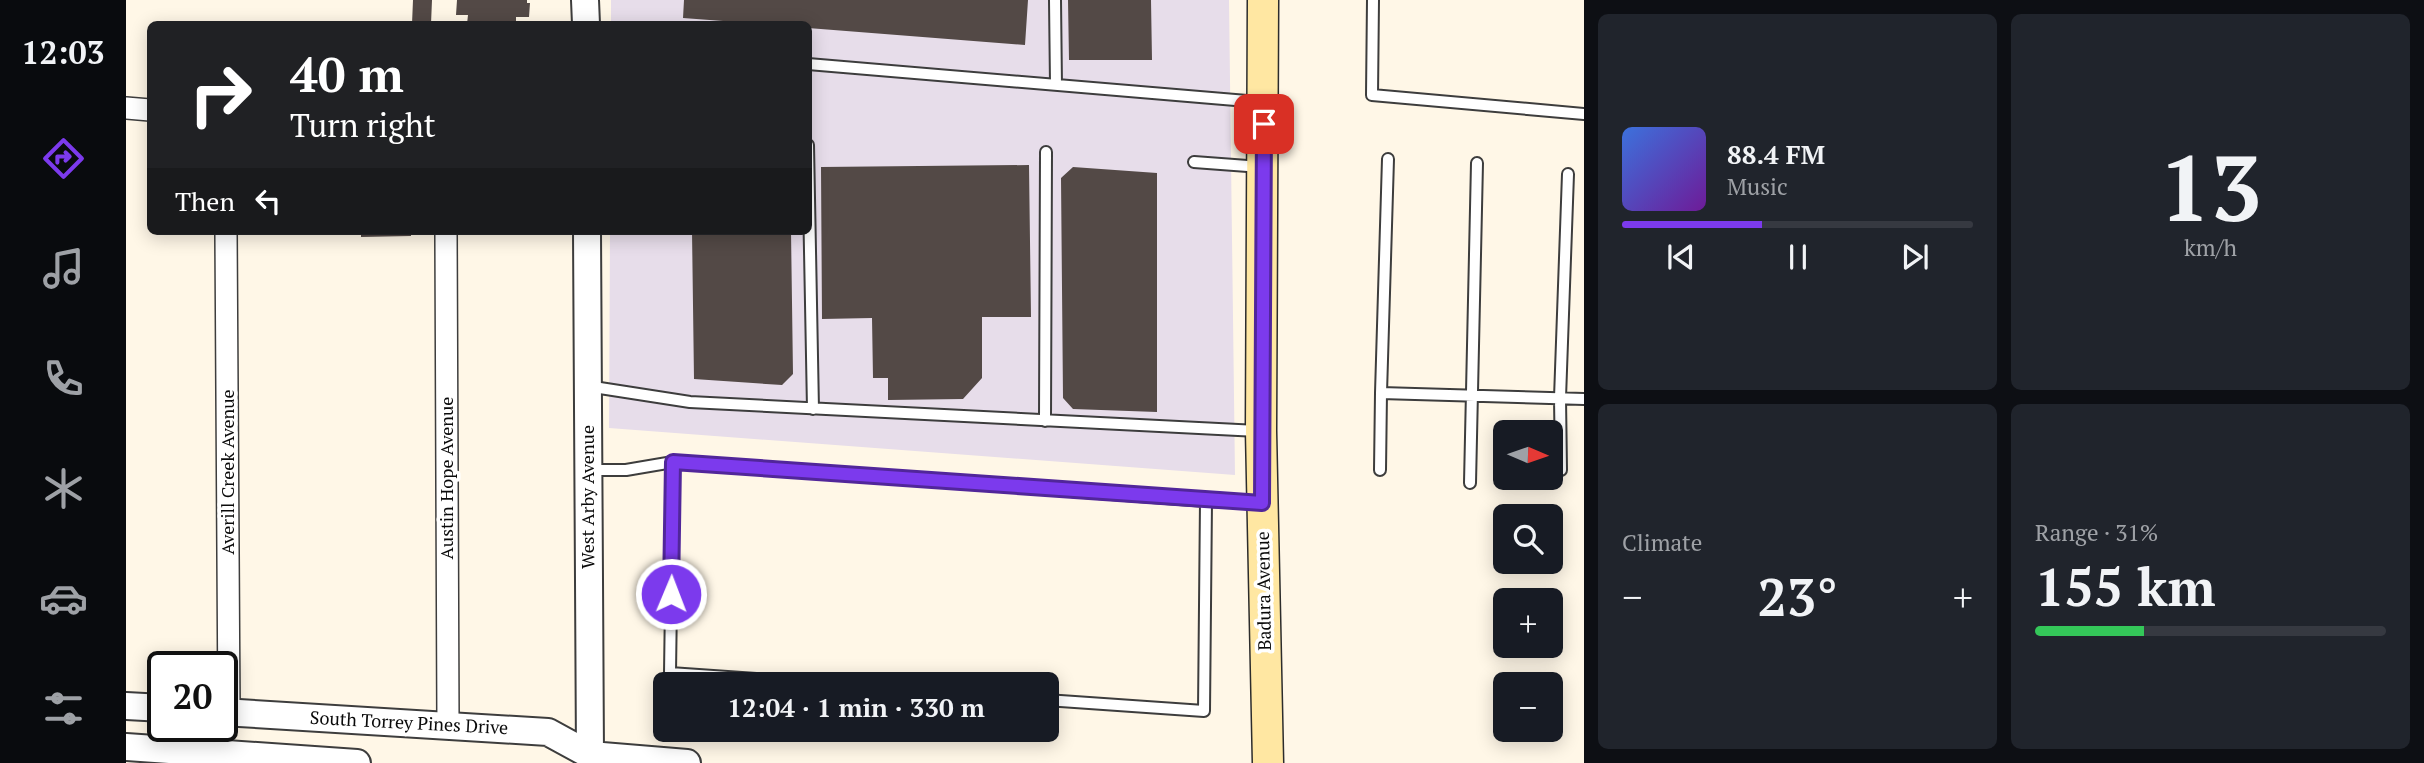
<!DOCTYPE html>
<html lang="en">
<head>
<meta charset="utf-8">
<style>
	:root { --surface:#171b24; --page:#20242c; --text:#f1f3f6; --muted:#9ea1a6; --line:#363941; --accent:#7c3aed }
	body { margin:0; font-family:"PT Serif",serif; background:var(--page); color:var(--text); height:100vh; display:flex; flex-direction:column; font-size:26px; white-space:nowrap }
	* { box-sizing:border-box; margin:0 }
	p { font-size:23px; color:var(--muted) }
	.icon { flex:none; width:38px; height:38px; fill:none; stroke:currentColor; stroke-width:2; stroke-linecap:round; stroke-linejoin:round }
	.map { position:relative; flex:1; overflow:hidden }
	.panel { display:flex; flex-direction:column; gap:14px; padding:14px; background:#0d0f14; width:840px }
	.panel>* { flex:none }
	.hud { position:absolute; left:21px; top:21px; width:665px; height:214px; border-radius:10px; box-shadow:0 4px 18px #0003; background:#202124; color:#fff; overflow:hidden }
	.needle { width:46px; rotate:92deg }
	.controls { position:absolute; left:1367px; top:420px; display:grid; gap:14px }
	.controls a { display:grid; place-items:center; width:70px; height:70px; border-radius:10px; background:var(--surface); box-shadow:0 4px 18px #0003; font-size:35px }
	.speed { position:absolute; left:21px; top:651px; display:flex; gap:14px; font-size:35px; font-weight:700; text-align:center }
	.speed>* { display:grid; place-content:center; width:91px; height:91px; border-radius:50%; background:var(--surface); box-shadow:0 4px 18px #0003; line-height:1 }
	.speed .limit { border:4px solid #111; border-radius:10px; background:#fff; color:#111 }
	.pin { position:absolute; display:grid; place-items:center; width:60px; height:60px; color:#fff; margin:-30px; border-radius:14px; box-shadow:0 4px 10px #0006 }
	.me { position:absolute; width:77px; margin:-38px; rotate:1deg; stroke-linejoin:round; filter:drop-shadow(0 0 5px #0008) }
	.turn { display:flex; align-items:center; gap:24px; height:147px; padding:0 28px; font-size:32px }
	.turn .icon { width:91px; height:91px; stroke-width:2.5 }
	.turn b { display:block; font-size:49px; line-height:60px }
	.then { display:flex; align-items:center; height:66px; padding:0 28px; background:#0003; gap:14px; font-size:26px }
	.big { font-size:52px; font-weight:700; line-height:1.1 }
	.panel .card { flex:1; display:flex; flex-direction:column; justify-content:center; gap:10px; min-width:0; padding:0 24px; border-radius:10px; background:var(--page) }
	.panel .dial { align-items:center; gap:0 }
	.dial b { font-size:91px; line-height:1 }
	.song { display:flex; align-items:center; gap:21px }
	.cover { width:84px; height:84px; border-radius:10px; background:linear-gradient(135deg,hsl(220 70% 55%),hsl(280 70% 35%)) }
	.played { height:7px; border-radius:4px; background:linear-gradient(90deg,var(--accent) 40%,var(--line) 40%) }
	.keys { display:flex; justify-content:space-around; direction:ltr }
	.heat { display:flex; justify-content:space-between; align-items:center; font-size:38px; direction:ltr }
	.charge { height:10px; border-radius:5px; background:linear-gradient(90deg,#34c759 31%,var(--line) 0) }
	.panel .tiles { flex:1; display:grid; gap:14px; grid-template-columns:repeat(2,1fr) }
	.trip { position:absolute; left:527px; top:672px; width:406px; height:70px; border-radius:10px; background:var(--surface); box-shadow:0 4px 18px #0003; font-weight:700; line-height:70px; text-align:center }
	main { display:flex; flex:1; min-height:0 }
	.dock { display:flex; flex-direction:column; width:126px; justify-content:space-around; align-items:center; background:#090b0e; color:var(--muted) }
	.dock .icon { width:49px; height:49px }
	.dock .on { color:var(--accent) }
	.dock b { font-size:32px; color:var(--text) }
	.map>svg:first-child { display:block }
	.industrial { fill:#e7ddea }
	.building { fill:#534946 }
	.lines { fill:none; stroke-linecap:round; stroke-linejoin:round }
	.service-casing { stroke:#3d3d3d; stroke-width:14 }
	.minor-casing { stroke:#3d3d3d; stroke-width:24 }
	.tertiary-casing { stroke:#3d3d3d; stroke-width:30 }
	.secondary-casing { stroke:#2c2c2c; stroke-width:33 }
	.service { stroke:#fff; stroke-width:10 }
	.minor { stroke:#fff; stroke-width:21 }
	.tertiary { stroke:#fff; stroke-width:26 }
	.secondary { stroke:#ffe7a2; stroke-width:30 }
	.route-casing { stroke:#51269a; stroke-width:18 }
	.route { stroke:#7c3aed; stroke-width:12 }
	.labels { text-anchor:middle; stroke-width:7; stroke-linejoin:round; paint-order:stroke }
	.street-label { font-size:18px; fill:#0a0a0a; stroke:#fff }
</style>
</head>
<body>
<main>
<nav class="dock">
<b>12:03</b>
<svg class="icon on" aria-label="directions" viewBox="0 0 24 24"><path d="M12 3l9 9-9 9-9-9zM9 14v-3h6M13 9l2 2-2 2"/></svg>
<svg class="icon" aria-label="music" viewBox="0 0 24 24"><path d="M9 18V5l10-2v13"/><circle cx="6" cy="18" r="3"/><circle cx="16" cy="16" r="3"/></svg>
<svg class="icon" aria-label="phone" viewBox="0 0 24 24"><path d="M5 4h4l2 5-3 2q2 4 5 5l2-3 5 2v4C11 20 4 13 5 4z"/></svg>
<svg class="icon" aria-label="climate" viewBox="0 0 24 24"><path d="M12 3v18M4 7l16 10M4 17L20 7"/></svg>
<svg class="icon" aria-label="car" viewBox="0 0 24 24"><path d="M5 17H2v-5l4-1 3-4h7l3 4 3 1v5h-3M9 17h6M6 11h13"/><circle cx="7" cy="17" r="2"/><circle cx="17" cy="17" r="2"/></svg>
<svg class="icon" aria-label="filters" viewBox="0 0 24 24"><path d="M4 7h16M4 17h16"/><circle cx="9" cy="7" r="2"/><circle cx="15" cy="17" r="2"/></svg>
</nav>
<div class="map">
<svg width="1458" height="763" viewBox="0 0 1458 763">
	<rect width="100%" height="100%" fill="#fff7e7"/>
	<path class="industrial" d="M485 0H1103L1109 475 483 428 484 231H682V24H485Z"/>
	<path class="building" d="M287 0H306L305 24H286Z
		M331 0H401V3H404L403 17H390V24H341L342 15H330Z
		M558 0H902L899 45 682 28V24H637L557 18Z
		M942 0H1025L1026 60H943Z
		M903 165 905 317H856V378L837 399 762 400V378H747L746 318 696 319 695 167Z
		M947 167 1031 173V412L947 409 937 398 935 178Z
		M235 231H285V236L235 237Z
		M566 231H665L667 374 656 385 568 379Z"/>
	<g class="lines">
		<g class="service-casing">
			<path id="service" d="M929 0 930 85
				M1247 0 1246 95 1458 114
				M682 64 1133 102
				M682 145 687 409
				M1262 159 1255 393 1458 399
				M1068 162 1135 167
				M461 386 564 402 1132 431
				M919 421 920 152
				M547 462 544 673 705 684
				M464 470H500L547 462 1080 501 1078 711 920 700
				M1254 470 1255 393
				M1435 470 1434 398 1442 174
				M1344 483 1351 163
				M1080 501 1133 503"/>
		</g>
		<g class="minor-casing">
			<path id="minor" d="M0 108 24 110
				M100 231 103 713
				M320 231 322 725"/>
		</g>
		<g class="tertiary-casing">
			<path id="tertiary" d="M459 0 460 24
				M461 231 464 755
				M0 706 37 708
				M96 712 422 732 464 755 561 763
				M0 747 231 763"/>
		</g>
		<g class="secondary-casing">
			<path id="secondary" d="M1137 0 1135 431 1142 763"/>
		</g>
		<use href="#service" class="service"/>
		<use href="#minor" class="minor"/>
		<use href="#tertiary" class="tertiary"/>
		<use href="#secondary" class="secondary"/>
	</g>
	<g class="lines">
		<g class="route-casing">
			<path id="route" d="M545 594 547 462 1136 503 1138 124"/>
		</g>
		<use href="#route" class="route"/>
	</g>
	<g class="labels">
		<g class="street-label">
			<text transform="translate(102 472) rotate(-90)" y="6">Averill Creek Avenue</text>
			<text transform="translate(321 478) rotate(-90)" y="6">Austin Hope Avenue</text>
			<text transform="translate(462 497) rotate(-90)" y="6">West Arby Avenue</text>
			<text transform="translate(1138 591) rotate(-91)" y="6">Badura Avenue</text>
			<text transform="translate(283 723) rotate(3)" y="6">South Torrey Pines Drive</text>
		</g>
	</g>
</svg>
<div class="controls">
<a><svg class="needle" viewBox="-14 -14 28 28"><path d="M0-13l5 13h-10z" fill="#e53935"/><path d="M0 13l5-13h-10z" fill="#9ea1a6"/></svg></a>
<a><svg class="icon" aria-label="search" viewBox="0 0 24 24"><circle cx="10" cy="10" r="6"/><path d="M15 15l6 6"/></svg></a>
<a>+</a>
<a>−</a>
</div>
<div class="speed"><div class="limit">20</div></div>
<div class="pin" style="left:1138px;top:124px;background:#d93025"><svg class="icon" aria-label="arrive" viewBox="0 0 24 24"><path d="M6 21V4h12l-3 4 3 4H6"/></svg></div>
<svg class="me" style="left:545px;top:594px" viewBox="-20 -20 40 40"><circle r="17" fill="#7c3aed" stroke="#fff" stroke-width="3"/><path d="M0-11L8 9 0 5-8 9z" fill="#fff"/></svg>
<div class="trip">12:04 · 1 min · 330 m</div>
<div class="hud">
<div class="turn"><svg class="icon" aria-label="right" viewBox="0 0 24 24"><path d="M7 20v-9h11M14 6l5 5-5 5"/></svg><div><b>40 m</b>Turn right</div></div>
<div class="then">Then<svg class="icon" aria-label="left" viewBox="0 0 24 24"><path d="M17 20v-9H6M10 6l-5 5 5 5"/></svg></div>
</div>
</div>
<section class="panel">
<div class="tiles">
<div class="card">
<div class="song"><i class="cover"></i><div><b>88.4 FM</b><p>Music</p></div></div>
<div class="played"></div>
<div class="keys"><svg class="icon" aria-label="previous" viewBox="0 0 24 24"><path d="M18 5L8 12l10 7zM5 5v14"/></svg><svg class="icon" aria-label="pause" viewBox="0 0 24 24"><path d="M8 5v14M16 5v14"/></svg><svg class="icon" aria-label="next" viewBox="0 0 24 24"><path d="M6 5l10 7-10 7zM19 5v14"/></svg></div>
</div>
<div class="card dial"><b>13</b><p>km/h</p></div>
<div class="card"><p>Climate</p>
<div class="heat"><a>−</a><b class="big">23°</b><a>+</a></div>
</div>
<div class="card"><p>Range · 31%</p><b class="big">155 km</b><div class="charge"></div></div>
</div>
</section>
</main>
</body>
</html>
